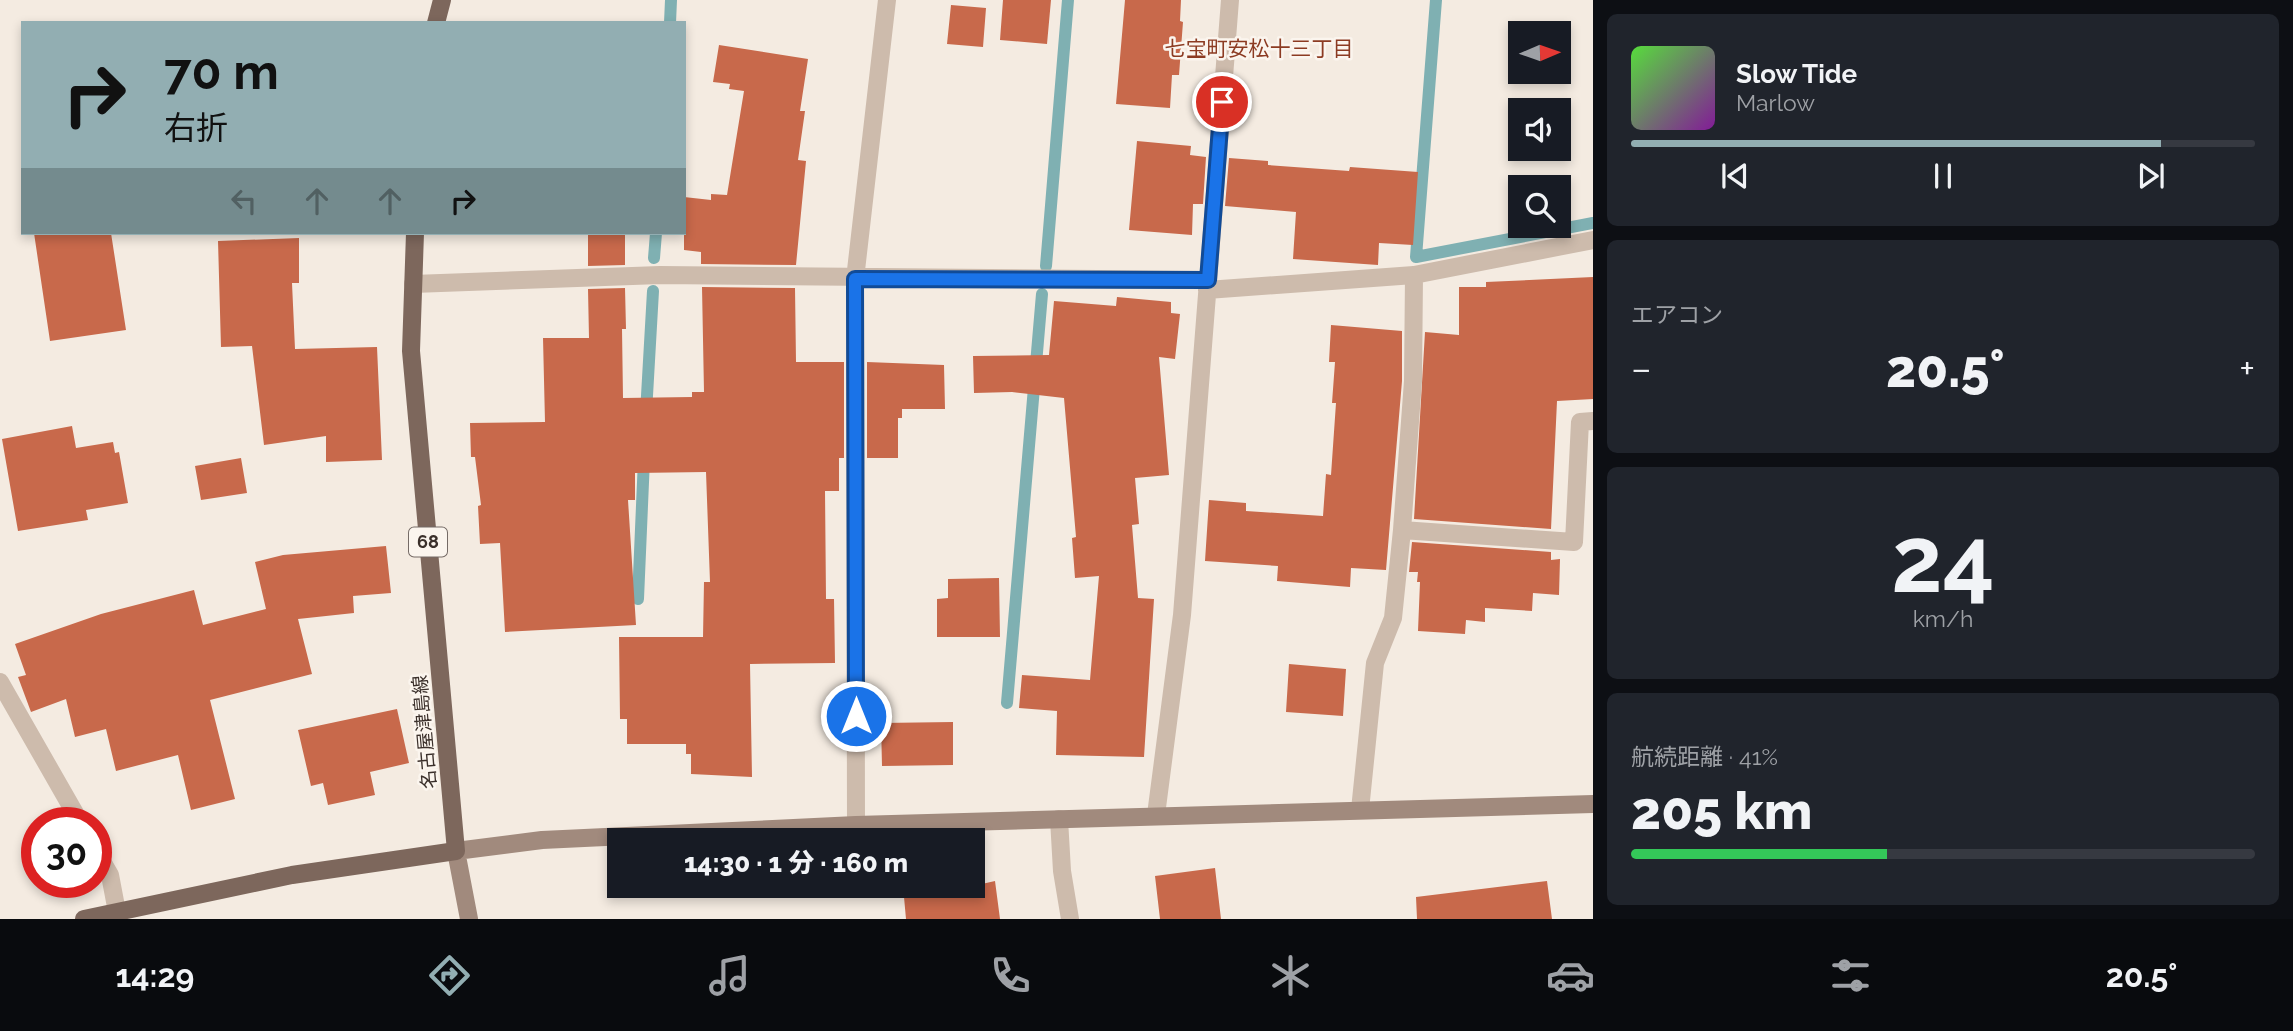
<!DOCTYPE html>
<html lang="ja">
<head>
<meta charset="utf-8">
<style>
	:root { --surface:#171b24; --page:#20242c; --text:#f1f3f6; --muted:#9ea1a6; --line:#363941; --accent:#92aeb2 }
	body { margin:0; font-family:Raleway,"Noto Sans JP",sans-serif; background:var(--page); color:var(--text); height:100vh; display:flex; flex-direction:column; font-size:26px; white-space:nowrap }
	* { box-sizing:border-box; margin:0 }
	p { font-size:23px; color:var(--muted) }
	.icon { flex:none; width:38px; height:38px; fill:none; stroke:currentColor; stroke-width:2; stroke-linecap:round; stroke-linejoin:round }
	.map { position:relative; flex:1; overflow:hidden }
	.details { display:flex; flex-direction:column; gap:14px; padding:14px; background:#0d0f14; width:700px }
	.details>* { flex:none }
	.top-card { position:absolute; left:21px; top:21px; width:665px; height:214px; border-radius:0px; box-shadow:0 4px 10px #0003; background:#92aeb2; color:#111; overflow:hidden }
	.needle { width:46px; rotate:88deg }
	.fabs { position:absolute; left:1508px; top:21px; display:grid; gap:14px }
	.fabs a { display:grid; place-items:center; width:63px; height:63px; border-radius:0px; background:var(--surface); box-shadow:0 4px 10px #0003; font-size:35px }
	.speed { position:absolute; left:21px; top:807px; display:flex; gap:14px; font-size:35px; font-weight:700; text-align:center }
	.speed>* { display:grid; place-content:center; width:91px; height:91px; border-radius:50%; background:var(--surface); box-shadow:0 4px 10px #0003; line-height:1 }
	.speed .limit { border:10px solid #d22; background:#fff; color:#111 }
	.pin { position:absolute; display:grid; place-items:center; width:60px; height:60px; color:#fff; margin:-30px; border:4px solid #fff; border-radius:50%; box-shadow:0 2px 7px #0007 }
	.me { position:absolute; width:77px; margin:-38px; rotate:0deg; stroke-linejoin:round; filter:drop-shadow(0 0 5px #0008) }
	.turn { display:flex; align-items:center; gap:24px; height:147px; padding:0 28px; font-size:32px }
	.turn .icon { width:91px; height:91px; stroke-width:2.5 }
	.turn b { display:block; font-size:49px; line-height:60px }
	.lanes { display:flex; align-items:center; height:66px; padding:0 28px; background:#0003; justify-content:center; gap:35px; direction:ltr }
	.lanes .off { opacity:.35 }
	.big { font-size:52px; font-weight:800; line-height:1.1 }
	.details .card { flex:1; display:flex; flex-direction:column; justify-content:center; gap:10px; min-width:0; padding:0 24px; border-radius:10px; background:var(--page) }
	.details .dial { align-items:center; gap:0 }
	.dial b { font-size:91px; line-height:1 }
	.song { display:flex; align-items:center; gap:21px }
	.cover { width:84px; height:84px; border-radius:10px; background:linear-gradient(135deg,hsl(110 70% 55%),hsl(290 70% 35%)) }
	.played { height:7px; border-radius:4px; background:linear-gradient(90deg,var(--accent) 85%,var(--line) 85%) }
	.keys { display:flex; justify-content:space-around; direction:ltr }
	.heat { display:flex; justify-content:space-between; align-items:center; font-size:38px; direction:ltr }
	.charge { height:10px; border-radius:5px; background:linear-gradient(90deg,#34c759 41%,var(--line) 0) }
	.trip { position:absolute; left:607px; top:828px; width:378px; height:70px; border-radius:0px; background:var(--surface); box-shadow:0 4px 10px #0003; font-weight:800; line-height:70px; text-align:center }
	.tabs { display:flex; height:112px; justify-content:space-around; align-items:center; background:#090b0e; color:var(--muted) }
	.tabs .icon { width:49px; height:49px }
	.tabs .active { color:var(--accent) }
	.tabs b { font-size:32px; color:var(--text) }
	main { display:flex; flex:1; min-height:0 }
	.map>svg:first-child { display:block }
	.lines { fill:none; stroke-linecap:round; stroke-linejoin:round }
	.stream { stroke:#7fb0b2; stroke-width:12 }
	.building { fill:#c8694b }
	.lane { stroke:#cdbbac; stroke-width:18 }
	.street { stroke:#cdbbac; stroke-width:18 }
	.secondary { stroke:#a18a7d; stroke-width:18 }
	.primary { stroke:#7d675c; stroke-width:18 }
	.route-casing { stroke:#114b97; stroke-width:18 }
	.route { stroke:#1a73e8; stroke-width:12 }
	.labels { text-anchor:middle; stroke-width:5; stroke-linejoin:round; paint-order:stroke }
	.shield { fill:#fbf5ee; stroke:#756b66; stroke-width:2 }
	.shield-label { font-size:18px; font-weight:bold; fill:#3b302b }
	.street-label { font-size:19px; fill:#3b302b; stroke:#fbf5ee }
	.neighbourhood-label { font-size:21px; fill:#8c3b22; stroke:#fbf5ee }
</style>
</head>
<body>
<main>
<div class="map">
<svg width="1593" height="919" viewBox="0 0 1593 919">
	<rect width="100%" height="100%" fill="#f4ebe1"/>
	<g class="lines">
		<path class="stream" d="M1436 0 1416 257 1593 223
			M670 23 671 0
			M654 258 656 233
			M1046 266 1068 0
			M646 413 653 291
			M638 599 644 459
			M1007 703 1042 294"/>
	</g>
	<path class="building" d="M1003 0H1051L1047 44 1000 40Z
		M1125 0H1181L1180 21 1183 22 1179 75H1172L1170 108 1116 104Z
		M951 5 986 8 983 47 947 44Z
		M719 45 808 59 800 111H805L798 160 806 161 796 265 701 264V252L684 250V197L711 200V194L727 195 744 91 729 89 730 84 713 82Z
		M1137 141 1191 146 1190 155 1206 157 1203 204H1193L1192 235 1129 230Z
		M1229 158 1268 161V165L1349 171 1350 167 1418 172 1413 245 1379 243 1378 265 1293 259 1296 212 1225 206Z
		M34 233H111L126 330 50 341Z
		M588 233H625V265L588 266Z
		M299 238V283H292L295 349 377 347 382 460 326 462V436L264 445 252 346 221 347 218 241Z
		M1593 277V399L1557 401 1551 529 1414 519 1425 332 1459 335V287H1486V282Z
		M702 287 795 288 796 362H844V458H839V491H825L826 599H834L835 663 750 664 752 777 691 774V754H686V744H627V719H620L619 637H703L704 582H710L706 472 635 473V500H628L636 625 505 632 500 543 480 544 478 506 481 505 475 457H471L470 423 545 422 543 338H589L588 289 625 288 626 329H622L623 398 692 397V392H704Z
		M1117 297 1171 302V313L1180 314 1175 359 1159 357 1169 475 1135 478 1139 524 1132 525 1138 598 1154 599 1144 757 1056 755 1057 711 1019 708 1022 675 1090 680 1099 576 1075 578 1072 538 1076 537 1064 398 1012 392 974 393 973 356 1049 355 1054 301 1116 306Z
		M1331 325 1402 331V381L1386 570 1351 568 1350 587 1277 581 1278 566 1205 561 1209 500 1246 503V511L1323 516 1326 474 1331 475 1336 403H1332L1335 362H1329Z
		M867 362 944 365 945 409H902V418H898V458H867Z
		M72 426 76 448 113 442 115 453 119 452 128 503 86 510 88 520 18 531 2 439Z
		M241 458 247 493 201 500 195 466Z
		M1412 542 1551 552V560L1560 559 1559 595 1533 593 1532 611 1485 608V622L1466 620 1465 634 1418 631 1420 582H1417L1418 572H1409Z
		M386 546 391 593 353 596 354 613 298 619 312 674 210 700 235 799 191 810 178 755 116 771 106 729 75 737 66 699 31 712 18 677 26 675 15 644 101 614 194 590 203 625 266 609 255 562 283 555Z
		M999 578 1000 637H937V599L948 598V579Z
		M1289 664 1346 669 1343 716 1286 712Z
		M397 709 409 763 370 772 375 795 328 805 323 783 311 786 298 730Z
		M953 722V765L882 766 881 723Z
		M1215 868 1221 919H1160L1155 876Z
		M995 881 1000 919H906L903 886H973Z
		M1547 881 1552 919H1417L1416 897Z"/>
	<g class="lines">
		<path class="lane" d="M1059 819 1062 871 1070 919"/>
		<path class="street" d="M413 284 660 275 1208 280
			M1207 290 1414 275 1593 240
			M1402 530 1574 542 1580 422 1593 421
			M0 682 80 822
			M1360 810 1375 663 1393 618 1402 530 1413 381 1414 275
			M1156 815 1182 615 1230 0
			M856 825 855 279 887 0
			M96 851 110 875 117 912"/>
		<path class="secondary" d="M469 919 456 851 542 840 856 825 1593 804"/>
		<path class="primary" d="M436 23 442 0
			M84 919 292 875 456 851 411 351 415 233"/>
	</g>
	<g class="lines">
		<g class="route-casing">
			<path id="route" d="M856 716 855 279 1208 280 1222 102"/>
		</g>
		<use href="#route" class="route"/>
	</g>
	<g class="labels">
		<rect class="shield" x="409" y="527.5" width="38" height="29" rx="5"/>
		<g class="shield-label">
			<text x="428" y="548">68</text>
		</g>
		<g class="street-label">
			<text transform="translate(424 732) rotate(-95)" y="7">名古屋津島線</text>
		</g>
		<g class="neighbourhood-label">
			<text x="1259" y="56">七宝町安松十三丁目</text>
		</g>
	</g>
</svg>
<div class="fabs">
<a><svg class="needle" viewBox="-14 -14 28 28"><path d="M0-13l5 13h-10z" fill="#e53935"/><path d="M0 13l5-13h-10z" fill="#9ea1a6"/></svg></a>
<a><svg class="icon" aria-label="sound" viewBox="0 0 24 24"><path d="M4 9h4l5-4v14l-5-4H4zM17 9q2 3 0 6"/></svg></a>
<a><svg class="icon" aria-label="search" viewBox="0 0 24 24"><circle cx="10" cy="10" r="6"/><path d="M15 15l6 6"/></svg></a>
</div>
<div class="speed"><div class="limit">30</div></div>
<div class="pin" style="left:1222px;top:102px;background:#d93025"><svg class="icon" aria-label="arrive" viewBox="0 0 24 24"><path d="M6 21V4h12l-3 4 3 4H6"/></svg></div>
<svg class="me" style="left:856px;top:716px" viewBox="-20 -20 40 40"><circle r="17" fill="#1a73e8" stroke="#fff" stroke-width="3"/><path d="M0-11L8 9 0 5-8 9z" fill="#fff"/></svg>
<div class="trip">14:30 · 1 分 · 160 m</div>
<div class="top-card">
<div class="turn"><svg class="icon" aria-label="right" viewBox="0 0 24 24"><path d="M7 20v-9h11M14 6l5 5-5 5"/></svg><div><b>70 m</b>右折</div></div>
<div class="lanes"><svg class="icon off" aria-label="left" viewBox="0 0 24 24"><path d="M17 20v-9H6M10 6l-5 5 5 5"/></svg><svg class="icon off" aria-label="ahead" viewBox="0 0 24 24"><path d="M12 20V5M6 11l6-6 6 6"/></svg><svg class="icon off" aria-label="ahead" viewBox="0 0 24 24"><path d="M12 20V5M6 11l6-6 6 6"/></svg><svg class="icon" aria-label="right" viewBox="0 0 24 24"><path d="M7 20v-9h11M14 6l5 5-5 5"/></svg></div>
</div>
</div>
<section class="details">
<div class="card">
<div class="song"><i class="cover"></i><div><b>Slow Tide</b><p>Marlow</p></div></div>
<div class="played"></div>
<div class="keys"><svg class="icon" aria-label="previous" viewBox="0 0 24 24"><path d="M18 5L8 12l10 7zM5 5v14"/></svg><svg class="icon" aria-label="pause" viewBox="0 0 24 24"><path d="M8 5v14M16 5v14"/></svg><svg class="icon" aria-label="next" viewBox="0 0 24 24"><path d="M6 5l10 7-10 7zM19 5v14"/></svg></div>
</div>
<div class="card"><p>エアコン</p>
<div class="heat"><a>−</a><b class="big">20.5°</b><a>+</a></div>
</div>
<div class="card dial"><b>24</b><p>km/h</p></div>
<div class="card"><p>航続距離 · 41%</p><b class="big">205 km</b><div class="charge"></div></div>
</section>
</main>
<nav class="tabs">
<b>14:29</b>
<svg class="icon active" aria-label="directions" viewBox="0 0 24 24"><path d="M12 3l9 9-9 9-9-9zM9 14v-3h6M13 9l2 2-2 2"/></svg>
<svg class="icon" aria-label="music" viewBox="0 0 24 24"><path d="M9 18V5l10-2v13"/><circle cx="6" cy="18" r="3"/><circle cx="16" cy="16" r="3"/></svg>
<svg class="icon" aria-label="phone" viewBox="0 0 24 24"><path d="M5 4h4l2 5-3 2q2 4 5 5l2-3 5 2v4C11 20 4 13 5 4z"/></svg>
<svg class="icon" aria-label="climate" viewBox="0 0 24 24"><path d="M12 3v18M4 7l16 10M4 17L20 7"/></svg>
<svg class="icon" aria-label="car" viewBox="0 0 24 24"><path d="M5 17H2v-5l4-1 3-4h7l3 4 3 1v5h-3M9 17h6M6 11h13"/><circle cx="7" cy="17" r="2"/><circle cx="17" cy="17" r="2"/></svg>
<svg class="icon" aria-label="filters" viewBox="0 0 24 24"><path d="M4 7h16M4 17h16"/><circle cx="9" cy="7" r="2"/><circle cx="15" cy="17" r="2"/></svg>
<b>20.5°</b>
</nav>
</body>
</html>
